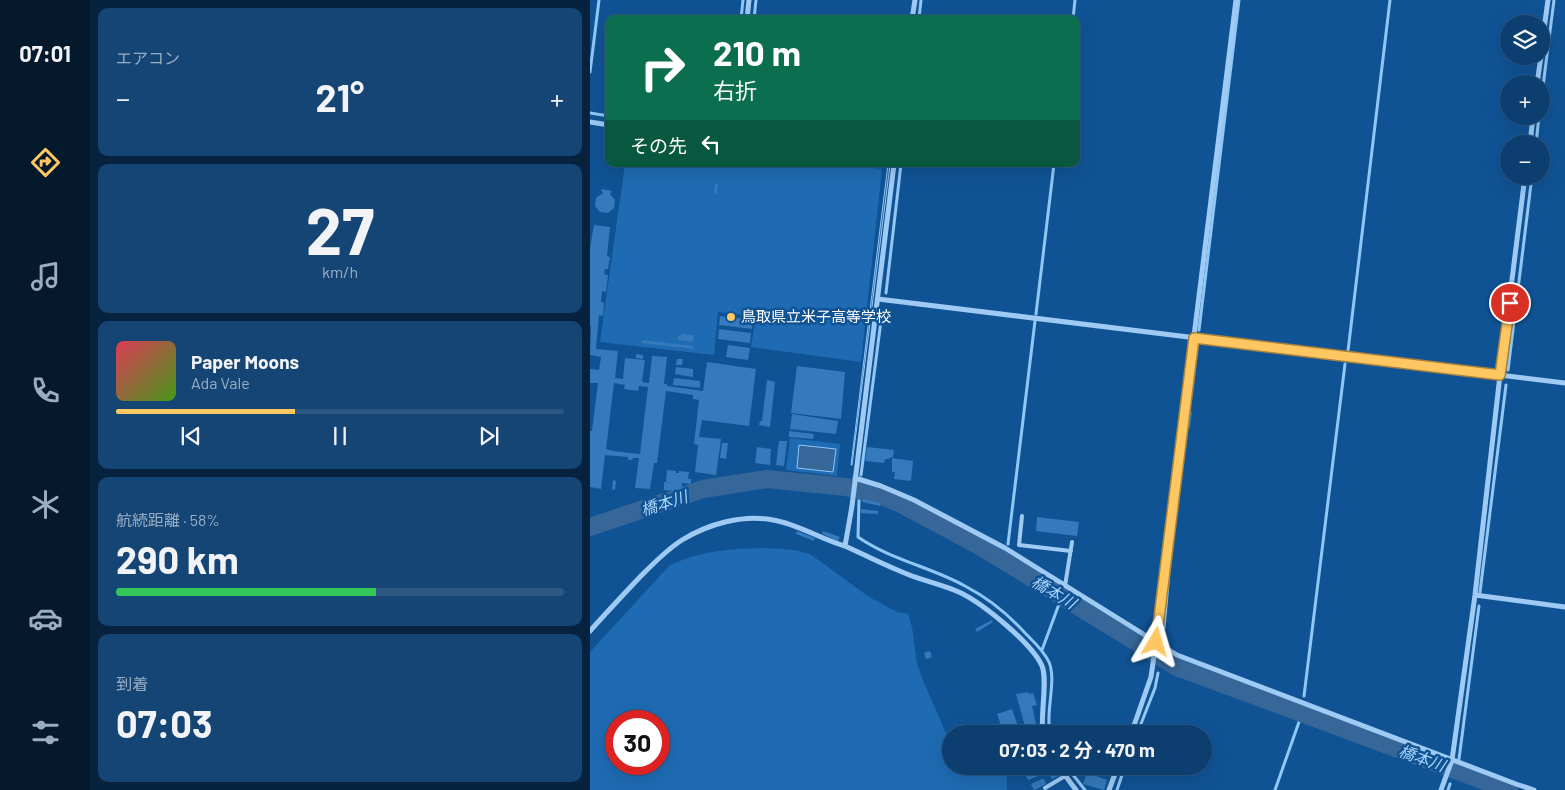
<!DOCTYPE html>
<html lang="ja">
<head>
<meta charset="utf-8">
<style>
	:root { --surface:#0c3e70; --page:#154575; --text:#f1f3f6; --muted:#9aaec3; --line:#2c5783; --accent:#ffc761 }
	body { margin:0; font-family:Barlow,"Noto Sans JP",sans-serif; background:var(--page); color:var(--text); height:100vh; display:flex; flex-direction:column; font-size:19px; white-space:nowrap }
	* { box-sizing:border-box; margin:0 }
	p { font-size:16px; color:var(--muted) }
	.icon { flex:none; width:28px; height:28px; fill:none; stroke:currentColor; stroke-width:2; stroke-linecap:round; stroke-linejoin:round }
	.map { position:relative; flex:1; overflow:hidden }
	.side { display:flex; flex-direction:column; gap:8px; padding:8px; background:#07223e; width:500px }
	.side>* { flex:none }
	.hud { position:absolute; left:15px; top:15px; width:475px; height:152px; border-radius:10px; box-shadow:0 5px 20px #0002,0 0 0 1px var(--line); background:#0b6e4f; color:#fff; overflow:hidden }
	.controls { position:absolute; left:910px; top:15px; display:grid; gap:10px }
	.controls a { display:grid; place-items:center; width:50px; height:50px; border-radius:50%; background:var(--surface); box-shadow:0 5px 20px #0002,0 0 0 1px var(--line); font-size:25px }
	.speed { position:absolute; left:15px; top:710px; display:flex; gap:10px; font-size:25px; font-weight:700; text-align:center }
	.speed>* { display:grid; place-content:center; width:65px; height:65px; border-radius:50%; background:var(--surface); box-shadow:0 5px 20px #0002,0 0 0 1px var(--line); line-height:1 }
	.speed .limit { border:8px solid #d22; background:#fff; color:#111 }
	.pin { position:absolute; display:grid; place-items:center; width:42px; height:42px; color:#fff; margin:-21px; border:2px solid #fff; border-radius:50%; box-shadow:0 1px 5px #0007 }
	.me { position:absolute; width:55px; margin:-28px; rotate:7deg; stroke-linejoin:round; filter:drop-shadow(0 0 4px #0008) }
	.turn { display:flex; align-items:center; gap:18px; height:105px; padding:0 25px; font-size:22px }
	.turn .icon { width:65px; height:65px; stroke-width:2.5 }
	.turn b { display:block; font-size:35px; line-height:42px }
	.then { display:flex; align-items:center; height:48px; padding:0 25px; background:#0003; gap:10px; font-size:19px }
	.big { font-size:38px; font-weight:700; line-height:1.1 }
	.side .card { flex:1; display:flex; flex-direction:column; justify-content:center; gap:8px; min-width:0; padding:0 18px; border-radius:10px; background:var(--page) }
	.side .dial { align-items:center; gap:0 }
	.dial b { font-size:65px; line-height:1 }
	.song { display:flex; align-items:center; gap:15px }
	.cover { width:60px; height:60px; border-radius:8px; background:linear-gradient(135deg,hsl(350 70% 55%),hsl(100 70% 35%)) }
	.played { height:5px; border-radius:2px; background:linear-gradient(90deg,var(--accent) 40%,var(--line) 40%) }
	.keys { display:flex; justify-content:space-around; direction:ltr }
	.heat { display:flex; justify-content:space-between; align-items:center; font-size:28px; direction:ltr }
	.charge { height:8px; border-radius:4px; background:linear-gradient(90deg,#34c759 58%,var(--line) 0) }
	.trip { position:absolute; left:352px; top:725px; width:270px; height:50px; border-radius:25px; background:var(--surface); box-shadow:0 5px 20px #0002,0 0 0 1px var(--line); font-weight:700; line-height:50px; text-align:center }
	main { display:flex; flex:1; min-height:0 }
	.tab-bar { display:flex; flex-direction:column; width:90px; justify-content:space-around; align-items:center; background:#05192d; color:var(--muted) }
	.tab-bar .icon { width:35px; height:35px }
	.tab-bar .active { color:var(--accent) }
	.tab-bar b { font-size:22px; color:var(--text) }
	.map>svg:first-child { display:block }
	.green { fill:#1e6bb3; fill-rule:evenodd }
	.water { fill:#366798; stroke:#8fc7f7 }
	.lines { fill:none; stroke-linecap:round; stroke-linejoin:round }
	.stream { stroke:#8fc7f7; stroke-width:3 }
	.river { stroke:#366798; stroke-width:18 }
	.building { fill:#347abc; fill-rule:evenodd }
	.service { stroke:#9ecaf4; stroke-width:4 }
	.minor { stroke:#9ecaf4; stroke-width:5 }
	.route-casing { stroke:#a6813f; stroke-width:12 }
	.route { stroke:#ffc761; stroke-width:9 }
	.poi-dot { fill:#ffc761; stroke:#105395; stroke-width:2 }
	.labels { text-anchor:middle; stroke-width:5; stroke-linejoin:round; paint-order:stroke }
	.poi-label { font-size:15px; fill:#fff; stroke:#105395; text-anchor:start }
	.water-label { font-size:16px; font-style:italic; fill:#aad4fb; stroke:#105395 }
</style>
</head>
<body>
<main>
<nav class="tab-bar">
<b>07:01</b>
<svg class="icon active" aria-label="directions" viewBox="0 0 24 24"><path d="M12 3l9 9-9 9-9-9zM9 14v-3h6M13 9l2 2-2 2"/></svg>
<svg class="icon" aria-label="music" viewBox="0 0 24 24"><path d="M9 18V5l10-2v13"/><circle cx="6" cy="18" r="3"/><circle cx="16" cy="16" r="3"/></svg>
<svg class="icon" aria-label="phone" viewBox="0 0 24 24"><path d="M5 4h4l2 5-3 2q2 4 5 5l2-3 5 2v4C11 20 4 13 5 4z"/></svg>
<svg class="icon" aria-label="climate" viewBox="0 0 24 24"><path d="M12 3v18M4 7l16 10M4 17L20 7"/></svg>
<svg class="icon" aria-label="car" viewBox="0 0 24 24"><path d="M5 17H2v-5l4-1 3-4h7l3 4 3 1v5h-3M9 17h6M6 11h13"/><circle cx="7" cy="17" r="2"/><circle cx="17" cy="17" r="2"/></svg>
<svg class="icon" aria-label="filters" viewBox="0 0 24 24"><path d="M4 7h16M4 17h16"/><circle cx="9" cy="7" r="2"/><circle cx="15" cy="17" r="2"/></svg>
</nav>
<section class="side">
<div class="card"><p>エアコン</p>
<div class="heat"><a>−</a><b class="big">21°</b><a>+</a></div>
</div>
<div class="card dial"><b>27</b><p>km/h</p></div>
<div class="card">
<div class="song"><i class="cover"></i><div><b>Paper Moons</b><p>Ada Vale</p></div></div>
<div class="played"></div>
<div class="keys"><svg class="icon" aria-label="previous" viewBox="0 0 24 24"><path d="M18 5L8 12l10 7zM5 5v14"/></svg><svg class="icon" aria-label="pause" viewBox="0 0 24 24"><path d="M8 5v14M16 5v14"/></svg><svg class="icon" aria-label="next" viewBox="0 0 24 24"><path d="M6 5l10 7-10 7zM19 5v14"/></svg></div>
</div>
<div class="card"><p>航続距離 · 58%</p><b class="big">290 km</b><div class="charge"></div></div>
<div class="card"><p>到着</p><b class="big">07:03</b></div>
</section>
<div class="map">
<svg width="975" height="790" viewBox="0 0 975 790">
	<rect width="100%" height="100%" fill="#105395"/>
	<path class="green" d="M35 164H252L292 169 271 362 161 347 166 316 128 312 124 355 10 342Z
		M200 438 250 444 247 476 196 470Z
		M176 548 204 550 220 554 279 597 307 612 318 614 322 627 327 664 332 678 361 745V766H377L380 768 383 766H417V790H0V652L79 566C111 550 140 549 176 548ZM69 721V764H26V721Z"/>
	<path class="water" d="M298 164 300 165 262 465H261Z
		M209 445 246 449 243 472 207 468Z"/>
	<g class="lines">
		<path class="stream" d="M151 19 153 0
			M164 19 166 0
			M329 19 331 0
			M483 19 485 0
			M0 72 9 0
			M951 102 964 0
			M0 113 19 116
			M946 144 949 116
			M296 293 311 164
			M446 314 464 164
			M609 330 649 0
			M758 351 800 0
			M918 370 942 176
			M271 475 292 313
			M269 500 268 537C301 560 341 567 375 586 398 598 418 614 435 633 443 641 454 651 459 662 467 681 455 712 460 734
			M418 544 445 321
			M890 592 916 385
			M574 628 580 561 607 347
			M452 650 472 596
			M714 696 755 364
			M547 734 565 688 568 673
			M869 759 889 606
			M476 766 495 790
			M527 790 535 766
			M685 790 709 722
			M858 790 860 784"/>
		<path class="river" d="M0 527 113 489 177 479 256 487 292 496 311 504 388 545 587 667 919 790"/>
	</g>
	<path class="building" d="M125 184H128L127 194H124Z
		M11 189 22 191 20 194 25 200 24 208 18 213 10 212 5 206 6 198 13 193Z
		M4 225 20 227 17 256 20 257 18 269H15L14 274 18 275 16 292 12 291 11 302 14 303 13 316 9 315 6 349 28 351 25 378 33 379 35 358 55 360 52 382 59 383 62 356 77 357 74 384H77V386L113 391 117 362 166 369 159 426 112 420 109 437 131 439 126 475 105 472 108 445 104 444 109 400 103 399V395L76 391 67 463H64L60 489 45 488 49 458H43L42 460H38V457L15 455 11 489 0 487V431H2L8 383H0V369L9 370 11 357 0 355 1 326H0V248ZM24 383 35 385 34 389 48 391 49 386 58 387 50 454 23 451 16 449Z
		M130 316 163 320 162 329 129 325Z
		M129 329 161 333 160 343 128 339Z
		M91 334 104 335 103 342 88 340V336H91Z
		M52 340 103 346V349L52 343Z
		M138 345 160 348 158 360 136 357Z
		M46 354 53 355V359L46 358Z
		M87 359H93L92 365H86Z
		M207 366 255 372 251 419 201 413Z
		M86 367 103 369V377L85 374Z
		M84 378 110 381V388L83 385Z
		M177 380 185 382 180 427 169 425 170 421H172Z
		M599 412H602L600 428H598Z
		M202 414 248 421 246 434 200 429Z
		M199 431 224 434 223 439 199 437Z
		M189 441H197L194 466 186 465Z
		M132 443H138L136 459 130 458Z
		M167 447 181 449 180 465 165 463Z
		M277 447 304 450 303 457 299 458V459H295L294 463 275 461Z
		M302 458 323 461 321 481 304 479 305 472H302Z
		M77 470 86 471V473H89V471L99 472 98 479H101V484L92 483 91 491 74 490V482L82 483 76 482Z
		M23 480 26 481 25 490 22 489Z
		M273 499 291 503 290 506 272 502Z
		M271 509 288 511V514L271 513Z
		M447 517 489 522 487 536 446 531Z
		M207 531 225 538 224 541 206 534Z
		M233 531 250 537 248 541 232 534Z
		M402 620 403 622 387 632 385 629Z
		M340 651 342 657 336 659 334 653Z
		M438 692 439 694 443 693 447 705 442 706 447 728 439 730 437 725 435 726 426 694Z
		M422 709 429 729 414 734 407 714Z
		M434 766H450L453 774 438 780 433 769 435 768Z
		M459 766H462L464 771 456 775 453 769Z
		M493 766H508L506 771Z
		M466 772 468 776 462 779 460 775Z
		M497 773 517 780 514 790 493 784Z
		M452 779H454L456 784 444 790 441 784Z"/>
	<g class="lines">
		<path class="service" d="M432 516 429 545 481 551
			M475 586 482 542
			M455 788 475 776"/>
		<path class="minor" d="M157 19 159 0
			M322 19 325 0
			M951 51 958 0
			M947 84 951 56
			M0 122 19 125
			M940 144 943 116
			M304 164 262 506 255 546C275 555 296 566 317 574 334 581 354 585 371 593 393 604 442 643 452 666 458 680 450 716 453 734
			M288 299 975 383
			M265 478 291 486 324 500 415 548 587 655 926 784 944 790
			M885 595 975 607
			M0 631C16 613 32 596 49 578 62 565 76 550 92 540 118 524 153 514 183 520 208 524 230 539 255 546
			M541 734 561 677 564 656 646 0
			M468 766 486 790
			M519 790 528 766
			M851 790 862 760 885 595 910 375 935 176"/>
	</g>
	<g class="lines">
		<g class="route-casing">
			<path id="route" d="M566 642 604 338 910 375 920 303"/>
		</g>
		<use href="#route" class="route"/>
	</g>
	<circle class="poi-dot" cx="141" cy="317" r="5"/>
	<g class="labels">
		<g class="poi-label">
			<text x="151" y="322">鳥取県立米子高等学校</text>
		</g>
		<g class="water-label">
			<text transform="translate(74 503) rotate(-18)" y="6">橋本川</text>
			<text transform="translate(464 592) rotate(31)" y="6">橋本川</text>
			<text transform="translate(832 758) rotate(20)" y="6">橋本川</text>
		</g>
	</g>
</svg>
<div class="controls">
<a><svg class="icon" aria-label="layers" viewBox="0 0 24 24"><path d="M12 4l9 5-9 5-9-5zM3 14l9 5 9-5"/></svg></a>
<a>+</a>
<a>−</a>
</div>
<div class="speed"><div class="limit">30</div></div>
<div class="pin" style="left:920px;top:303px;background:#d93025"><svg class="icon" aria-label="arrive" viewBox="0 0 24 24"><path d="M6 21V4h12l-3 4 3 4H6"/></svg></div>
<svg class="me" style="left:566px;top:642px" viewBox="-20 -20 40 40"><path d="M0-17L14 15 0 8-14 15z" fill="#ffc761" stroke="#fff" stroke-width="4"/></svg>
<div class="trip">07:03 · 2 分 · 470 m</div>
<div class="hud">
<div class="turn"><svg class="icon" aria-label="right" viewBox="0 0 24 24"><path d="M7 20v-9h11M14 6l5 5-5 5"/></svg><div><b>210 m</b>右折</div></div>
<div class="then">その先<svg class="icon" aria-label="left" viewBox="0 0 24 24"><path d="M17 20v-9H6M10 6l-5 5 5 5"/></svg></div>
</div>
</div>
</main>
</body>
</html>
